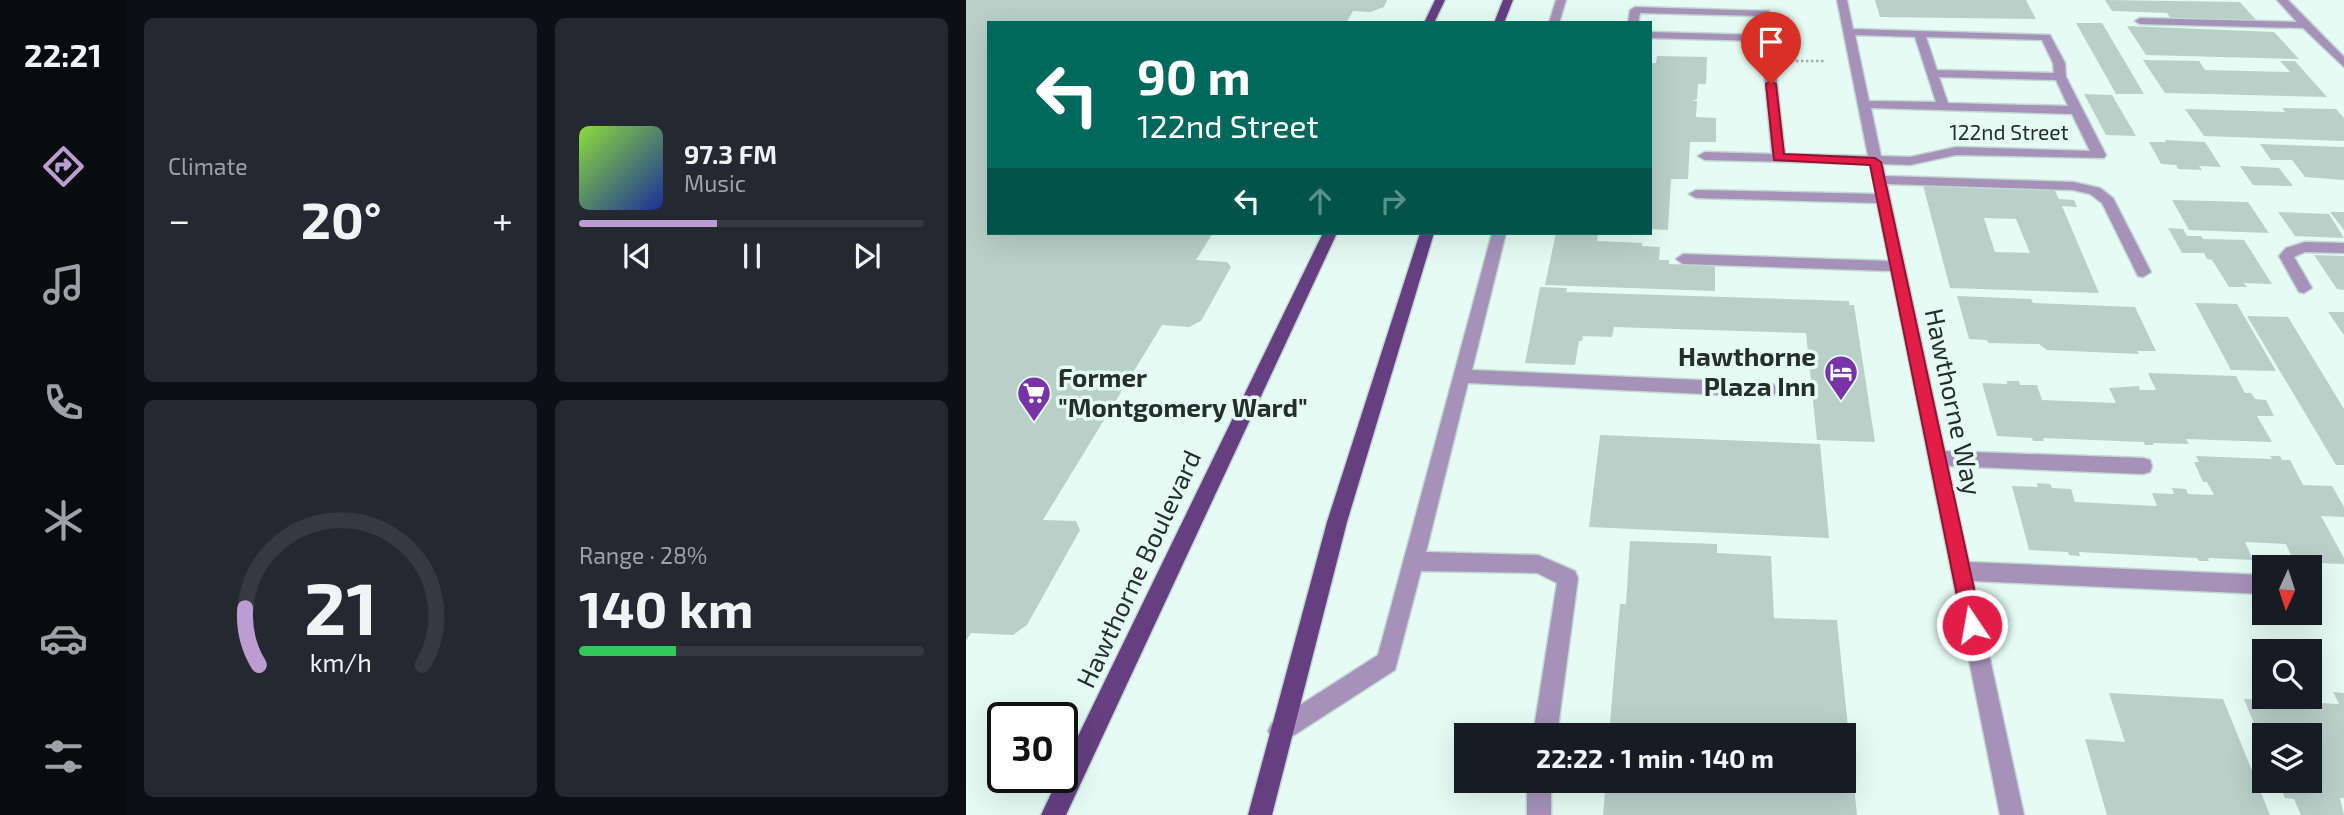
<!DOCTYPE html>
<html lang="en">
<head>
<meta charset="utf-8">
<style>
	:root { --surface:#171b24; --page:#242831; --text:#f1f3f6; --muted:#9ea1a6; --line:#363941; --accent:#bb9dd2 }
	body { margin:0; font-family:"Exo 2",sans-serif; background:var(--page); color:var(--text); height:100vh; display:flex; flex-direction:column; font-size:26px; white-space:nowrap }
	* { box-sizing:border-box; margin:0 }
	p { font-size:23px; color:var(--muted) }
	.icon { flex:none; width:38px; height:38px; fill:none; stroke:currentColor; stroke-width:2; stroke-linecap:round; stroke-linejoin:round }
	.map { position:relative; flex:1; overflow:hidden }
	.details { display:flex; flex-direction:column; gap:18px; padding:18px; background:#0d0f14; width:840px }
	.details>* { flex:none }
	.guide { position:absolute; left:21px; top:21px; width:665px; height:214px; border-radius:0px; box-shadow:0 7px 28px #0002; background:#00695c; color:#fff; overflow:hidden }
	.needle { width:46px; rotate:183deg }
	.controls { position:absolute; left:1286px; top:555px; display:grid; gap:14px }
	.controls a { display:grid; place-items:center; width:70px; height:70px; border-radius:0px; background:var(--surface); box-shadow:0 7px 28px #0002; font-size:35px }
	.speed { position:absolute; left:21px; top:702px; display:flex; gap:14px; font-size:35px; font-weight:700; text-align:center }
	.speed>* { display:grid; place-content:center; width:91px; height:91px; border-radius:50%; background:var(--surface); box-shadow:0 7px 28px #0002; line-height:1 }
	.speed .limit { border:4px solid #111; border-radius:10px; background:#fff; color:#111 }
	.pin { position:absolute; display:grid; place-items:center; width:60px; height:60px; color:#fff; margin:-72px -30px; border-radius:50% 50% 50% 0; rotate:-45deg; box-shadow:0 0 7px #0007 }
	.pin .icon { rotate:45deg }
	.me { position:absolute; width:77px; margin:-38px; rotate:348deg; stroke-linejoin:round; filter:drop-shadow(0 0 5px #0008) }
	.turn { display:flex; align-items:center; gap:24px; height:147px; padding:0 35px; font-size:32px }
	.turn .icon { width:91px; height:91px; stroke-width:2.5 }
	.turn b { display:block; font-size:49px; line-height:60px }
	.lanes { display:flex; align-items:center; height:66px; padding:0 35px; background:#0003; justify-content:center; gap:35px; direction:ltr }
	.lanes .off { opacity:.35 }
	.big { font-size:52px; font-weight:700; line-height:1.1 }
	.details .widget { flex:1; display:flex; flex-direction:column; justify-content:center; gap:10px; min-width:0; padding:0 24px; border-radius:10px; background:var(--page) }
	.details .dial { align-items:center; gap:0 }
	.dial svg { height:182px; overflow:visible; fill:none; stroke:var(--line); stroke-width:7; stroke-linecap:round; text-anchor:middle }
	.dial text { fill:var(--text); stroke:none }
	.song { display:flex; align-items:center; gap:21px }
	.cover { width:84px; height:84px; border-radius:10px; background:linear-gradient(135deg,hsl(90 70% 55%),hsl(230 70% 35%)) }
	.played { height:7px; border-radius:4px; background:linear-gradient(90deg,var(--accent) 40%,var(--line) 40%) }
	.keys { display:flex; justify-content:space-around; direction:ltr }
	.heat { display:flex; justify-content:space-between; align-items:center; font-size:38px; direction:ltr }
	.charge { height:10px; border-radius:5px; background:linear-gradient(90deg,#34c759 28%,var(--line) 0) }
	.details .tiles { flex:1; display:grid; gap:18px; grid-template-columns:repeat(2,1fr) }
	.trip { position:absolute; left:488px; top:723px; width:402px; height:70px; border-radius:0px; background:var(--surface); box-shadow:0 7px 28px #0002; font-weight:700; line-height:70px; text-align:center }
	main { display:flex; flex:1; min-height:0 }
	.menu { display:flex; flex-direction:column; width:126px; justify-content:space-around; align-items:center; background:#090b0e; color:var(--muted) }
	.menu .icon { width:49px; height:49px }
	.menu .active { color:var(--accent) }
	.menu b { font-size:32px; color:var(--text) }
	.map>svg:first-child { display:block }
	.building { fill:#b9d0c9; fill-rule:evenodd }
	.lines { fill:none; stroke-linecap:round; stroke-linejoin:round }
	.minor-casing { stroke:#c2d7d1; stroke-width:3 }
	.major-casing { stroke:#c2d7d1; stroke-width:3 }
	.path { stroke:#9eafaa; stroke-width:2.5; stroke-dasharray:2.5 2.5; stroke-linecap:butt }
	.minor { fill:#a692b9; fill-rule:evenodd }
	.major { fill:#653f82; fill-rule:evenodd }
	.route { fill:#e11d48; stroke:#92132f; stroke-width:2 }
	.labels { text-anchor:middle; stroke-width:7; stroke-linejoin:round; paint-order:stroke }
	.far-street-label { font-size:21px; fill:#252e2b; stroke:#e5fcf5 }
	.poi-label { font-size:26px; font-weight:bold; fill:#252e2b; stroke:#e5fcf5; text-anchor:end }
	.street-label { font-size:26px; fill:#252e2b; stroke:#e5fcf5 }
</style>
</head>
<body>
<main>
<nav class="menu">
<b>22:21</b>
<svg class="icon active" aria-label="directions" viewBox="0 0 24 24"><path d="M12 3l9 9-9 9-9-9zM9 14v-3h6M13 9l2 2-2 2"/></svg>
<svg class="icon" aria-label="music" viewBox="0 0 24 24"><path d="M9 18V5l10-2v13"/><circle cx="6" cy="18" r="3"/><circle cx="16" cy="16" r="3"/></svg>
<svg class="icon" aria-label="phone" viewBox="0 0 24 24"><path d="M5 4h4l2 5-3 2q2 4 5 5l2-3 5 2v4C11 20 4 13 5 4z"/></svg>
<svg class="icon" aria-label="climate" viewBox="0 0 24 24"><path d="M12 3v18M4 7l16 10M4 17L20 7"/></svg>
<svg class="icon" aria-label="car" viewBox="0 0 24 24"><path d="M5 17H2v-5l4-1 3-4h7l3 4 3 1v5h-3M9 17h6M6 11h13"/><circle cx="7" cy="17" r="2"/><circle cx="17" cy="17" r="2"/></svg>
<svg class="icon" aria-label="filters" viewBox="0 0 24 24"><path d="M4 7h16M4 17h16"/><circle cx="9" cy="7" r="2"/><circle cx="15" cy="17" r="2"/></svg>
</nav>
<section class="details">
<div class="tiles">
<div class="widget"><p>Climate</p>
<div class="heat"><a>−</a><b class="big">20°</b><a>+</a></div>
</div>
<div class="widget">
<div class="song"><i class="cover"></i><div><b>97.3 FM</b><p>Music</p></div></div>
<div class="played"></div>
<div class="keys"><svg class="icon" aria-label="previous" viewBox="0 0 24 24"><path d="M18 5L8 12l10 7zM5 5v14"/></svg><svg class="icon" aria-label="pause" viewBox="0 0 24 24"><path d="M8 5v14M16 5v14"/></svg><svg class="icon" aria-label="next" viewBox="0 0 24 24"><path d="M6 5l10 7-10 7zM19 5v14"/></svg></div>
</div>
<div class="widget dial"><svg viewBox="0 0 100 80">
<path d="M14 69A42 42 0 1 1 86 69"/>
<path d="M14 69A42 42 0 0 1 8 44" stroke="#bb9dd2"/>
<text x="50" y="56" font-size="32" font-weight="700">21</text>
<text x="50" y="72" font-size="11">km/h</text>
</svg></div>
<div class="widget"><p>Range · 28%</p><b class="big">140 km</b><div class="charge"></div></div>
</div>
</section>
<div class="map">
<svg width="1378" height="815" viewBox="0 0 1378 815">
	<rect width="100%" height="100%" fill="#e5fcf5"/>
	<path class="building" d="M0 0H421L418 7 404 12 387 11 380 23H23V233H247L230 260 261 262 265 267 235 321 223 327 196 325 77 520 110 521 114 530 61 625 47 635 5 633 0 641Z
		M909 0H1060L1070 19 914 17Z
		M1139 0 1274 2 1291 21 1205 19 1201 13 1146 11Z
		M1110 23H1136L1178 94H1150Z
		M1161 26 1308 32 1333 59 1180 55Z
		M691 56 741 57 740 84H732L731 99 726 101H731L730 117 750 118V142H724L722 179H705L702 230 684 229V63H690Z
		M1177 60 1233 61 1239 70 1324 72 1314 61H1329L1361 97 1199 93Z
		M1118 94 1146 95 1170 136 1140 135Z
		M1316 108 1370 109 1378 118V141L1238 136 1219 109 1319 112Z
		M1199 140 1239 142 1255 167 1233 166 1236 170 1212 169 1210 165 1195 164 1183 142H1200Z
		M1294 144 1378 147V180L1339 177 1326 160H1305Z
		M1274 166 1313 168 1327 186 1287 185Z
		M957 185 1088 189 1093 199 1108 200 1111 207 1096 206 1133 293 984 288ZM1018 218 1050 219 1064 253 1029 252Z
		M1206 200 1282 202 1303 233 1223 230Z
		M1312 212 1363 214 1378 238 1329 236Z
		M1364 212H1378V230Z
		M1202 228 1217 229 1221 236H1235L1237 239 1278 240 1306 284 1278 283 1281 287H1263L1246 260 1241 259 1238 253H1216Z
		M590 233H632L631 241 676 243V246L694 247 693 260H703V264L749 266V291L579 285Z
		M1348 255 1378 256V290L1371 289Z
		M574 287 601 288 600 292 883 301V305H888L909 442 851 440 840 333 648 327 646 337 617 336 616 341H613L609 365 559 363Z
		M991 296 1065 299 1067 303 1169 307 1190 351H1171L1173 354 1081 350 1073 344 1022 343 1021 340 1003 339Z
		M1229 303 1271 304 1310 371 1265 370Z
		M1362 312H1378V335Z
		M1281 316 1322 317 1378 409V465H1370Z
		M1182 373 1270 376 1279 393H1285L1289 399 1300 400 1308 416H1291L1306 442 1220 439 1223 444 1187 443 1188 445H1179L1178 442 1077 438 1078 441H1067L1066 438 1031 436 1016 383 1041 384V381H1053L1054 385H1071L1076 400 1150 403 1143 388 1173 386 1174 390H1190Z
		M634 435 854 444 863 538 623 527Z
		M1230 456 1306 459 1304 456H1314L1316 460H1324L1337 485 1366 486 1378 507V517L1355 516 1378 558V564L1328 562 1320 544 1279 542 1287 560 1242 558 1243 561H1233L1231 558 1113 552 1114 556 1103 555 1102 552 1063 550 1046 486 1072 487 1071 483 1084 484 1086 488 1105 489 1109 502 1191 506 1186 493 1208 494 1206 488 1220 489 1222 494 1248 495 1241 482H1237L1228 462H1233Z
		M664 541 751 544V553L805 556 808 618 871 620 891 815H637L640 780H878V735H643L654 604H660Z
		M1367 692 1378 693V798H1374L1378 815H1335L1328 799 1319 798 1311 780H1344V735H1298V748L1278 699 1373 704Z
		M1143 693 1257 699 1304 815H1141L1119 739 1159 742Z"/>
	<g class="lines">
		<g class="minor-casing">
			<path id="minor" d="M590 0H600L593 23H583Z
				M871 0H881L887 29 1084 35 1099 63 1100 77 1140 155 1138 158 990 155 944 165 917 164 919 176 1107 182 1134 188 1147 198 1185 272 1177 277 1172 276 1136 203 1124 194 1107 190 921 184 979 451 1177 458 1184 460 1186 466 1184 472 1177 474 982 466 1003 562 1298 575V594L1007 581 1058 815H1034L925 271 717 264 710 259 717 254 923 261 911 203 730 198 723 194 730 190 910 194 904 164 739 160 732 156 739 152 806 154 795 41 684 38V32L794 35V16L674 13 672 23H662L664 10 669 7 803 11 819 154 902 156ZM889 35 949 37 970 102 903 101ZM960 37 1076 40 1087 63 1088 73 971 70ZM973 77 1090 80 1102 106 982 103ZM905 108 1106 114 1124 151 990 147 944 157 915 156Z
				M1311 0H1322L1378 57V67L1337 28 1174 24 1169 21 1174 18 1331 22Z
				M526 233H540L506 370 802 383 808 385 811 390 808 395 802 397 502 383 460 552 572 555 609 571 612 578 591 735H567L591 583 571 573 455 571 429 670 322 739 314 743 306 739 302 731 306 723 412 655Z
				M1339 242 1378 243V253L1339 252 1328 257 1346 288 1338 293 1333 292 1313 256 1320 248Z
				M561 780H585V815H561Z"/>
		</g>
		<g class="major-casing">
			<path id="major" d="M469 0H479L468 23H458Z
				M537 0H547L538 23H528Z
				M357 233H371L100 815H75L93 777H96V769Z
				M454 233H468L381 522 306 815H282L361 522Z"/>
		</g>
		<path class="path" d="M830 61H860"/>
		<use href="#minor" class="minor"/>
		<use href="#major" class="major"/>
	</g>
	<path class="route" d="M805 81 810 84 818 154 909 158 915 162 1016 625 1013 632 1006 635 1000 632 997 625 904 165 808 160 800 84Z"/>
	<defs>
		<g id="hotel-pin" transform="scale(1.75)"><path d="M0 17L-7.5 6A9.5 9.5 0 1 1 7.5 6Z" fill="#7833a7" stroke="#e5fcf5"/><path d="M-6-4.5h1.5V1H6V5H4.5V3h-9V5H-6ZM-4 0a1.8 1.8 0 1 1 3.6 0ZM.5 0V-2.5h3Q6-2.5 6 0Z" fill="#fff"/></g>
		<g id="supermarket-pin" transform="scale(1.75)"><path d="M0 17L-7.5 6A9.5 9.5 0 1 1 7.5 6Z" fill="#7833a7" stroke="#e5fcf5"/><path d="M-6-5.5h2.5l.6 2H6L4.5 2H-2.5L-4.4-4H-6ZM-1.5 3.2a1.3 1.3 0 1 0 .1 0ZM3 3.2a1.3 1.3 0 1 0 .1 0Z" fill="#fff"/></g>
	</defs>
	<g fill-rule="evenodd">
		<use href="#hotel-pin" x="875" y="372"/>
		<use href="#supermarket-pin" x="68" y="393"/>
	</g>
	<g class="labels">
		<g class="far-street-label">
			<text x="1043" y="140">122nd Street</text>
		</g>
		<g class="poi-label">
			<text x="850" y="366">Hawthorne<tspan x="850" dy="30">Plaza Inn</tspan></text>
			<text x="92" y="387" text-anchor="start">Former<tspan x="92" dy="30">"Montgomery Ward"</tspan></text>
		</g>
		<g class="street-label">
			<text transform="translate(987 402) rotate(78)" y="9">Hawthorne Way</text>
			<text transform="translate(173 569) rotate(-65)" y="9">Hawthorne Boulevard</text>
		</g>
	</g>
</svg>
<div class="controls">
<a><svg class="needle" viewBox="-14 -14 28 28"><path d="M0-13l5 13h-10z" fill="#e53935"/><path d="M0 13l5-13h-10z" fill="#9ea1a6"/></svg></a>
<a><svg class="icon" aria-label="search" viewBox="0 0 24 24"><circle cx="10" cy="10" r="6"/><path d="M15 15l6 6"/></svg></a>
<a><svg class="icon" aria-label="layers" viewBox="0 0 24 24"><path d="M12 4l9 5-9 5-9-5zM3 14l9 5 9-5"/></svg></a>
</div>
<div class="speed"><div class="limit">30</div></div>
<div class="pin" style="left:805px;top:84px;background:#d93025"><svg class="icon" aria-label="arrive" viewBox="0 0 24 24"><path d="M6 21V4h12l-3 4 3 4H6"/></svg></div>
<svg class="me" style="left:1006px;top:625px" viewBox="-20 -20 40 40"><circle r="17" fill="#e11d48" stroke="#fff" stroke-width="3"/><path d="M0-11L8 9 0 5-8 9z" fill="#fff"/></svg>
<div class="trip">22:22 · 1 min · 140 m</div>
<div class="guide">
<div class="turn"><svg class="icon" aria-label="left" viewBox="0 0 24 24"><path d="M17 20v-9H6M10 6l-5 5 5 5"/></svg><div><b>90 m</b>122nd Street</div></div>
<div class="lanes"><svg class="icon" aria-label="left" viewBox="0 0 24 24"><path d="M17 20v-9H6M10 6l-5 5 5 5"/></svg><svg class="icon off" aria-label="ahead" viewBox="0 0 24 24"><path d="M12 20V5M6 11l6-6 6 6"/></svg><svg class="icon off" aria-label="right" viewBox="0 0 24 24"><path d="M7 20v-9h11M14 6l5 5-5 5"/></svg></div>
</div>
</div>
</main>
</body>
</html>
